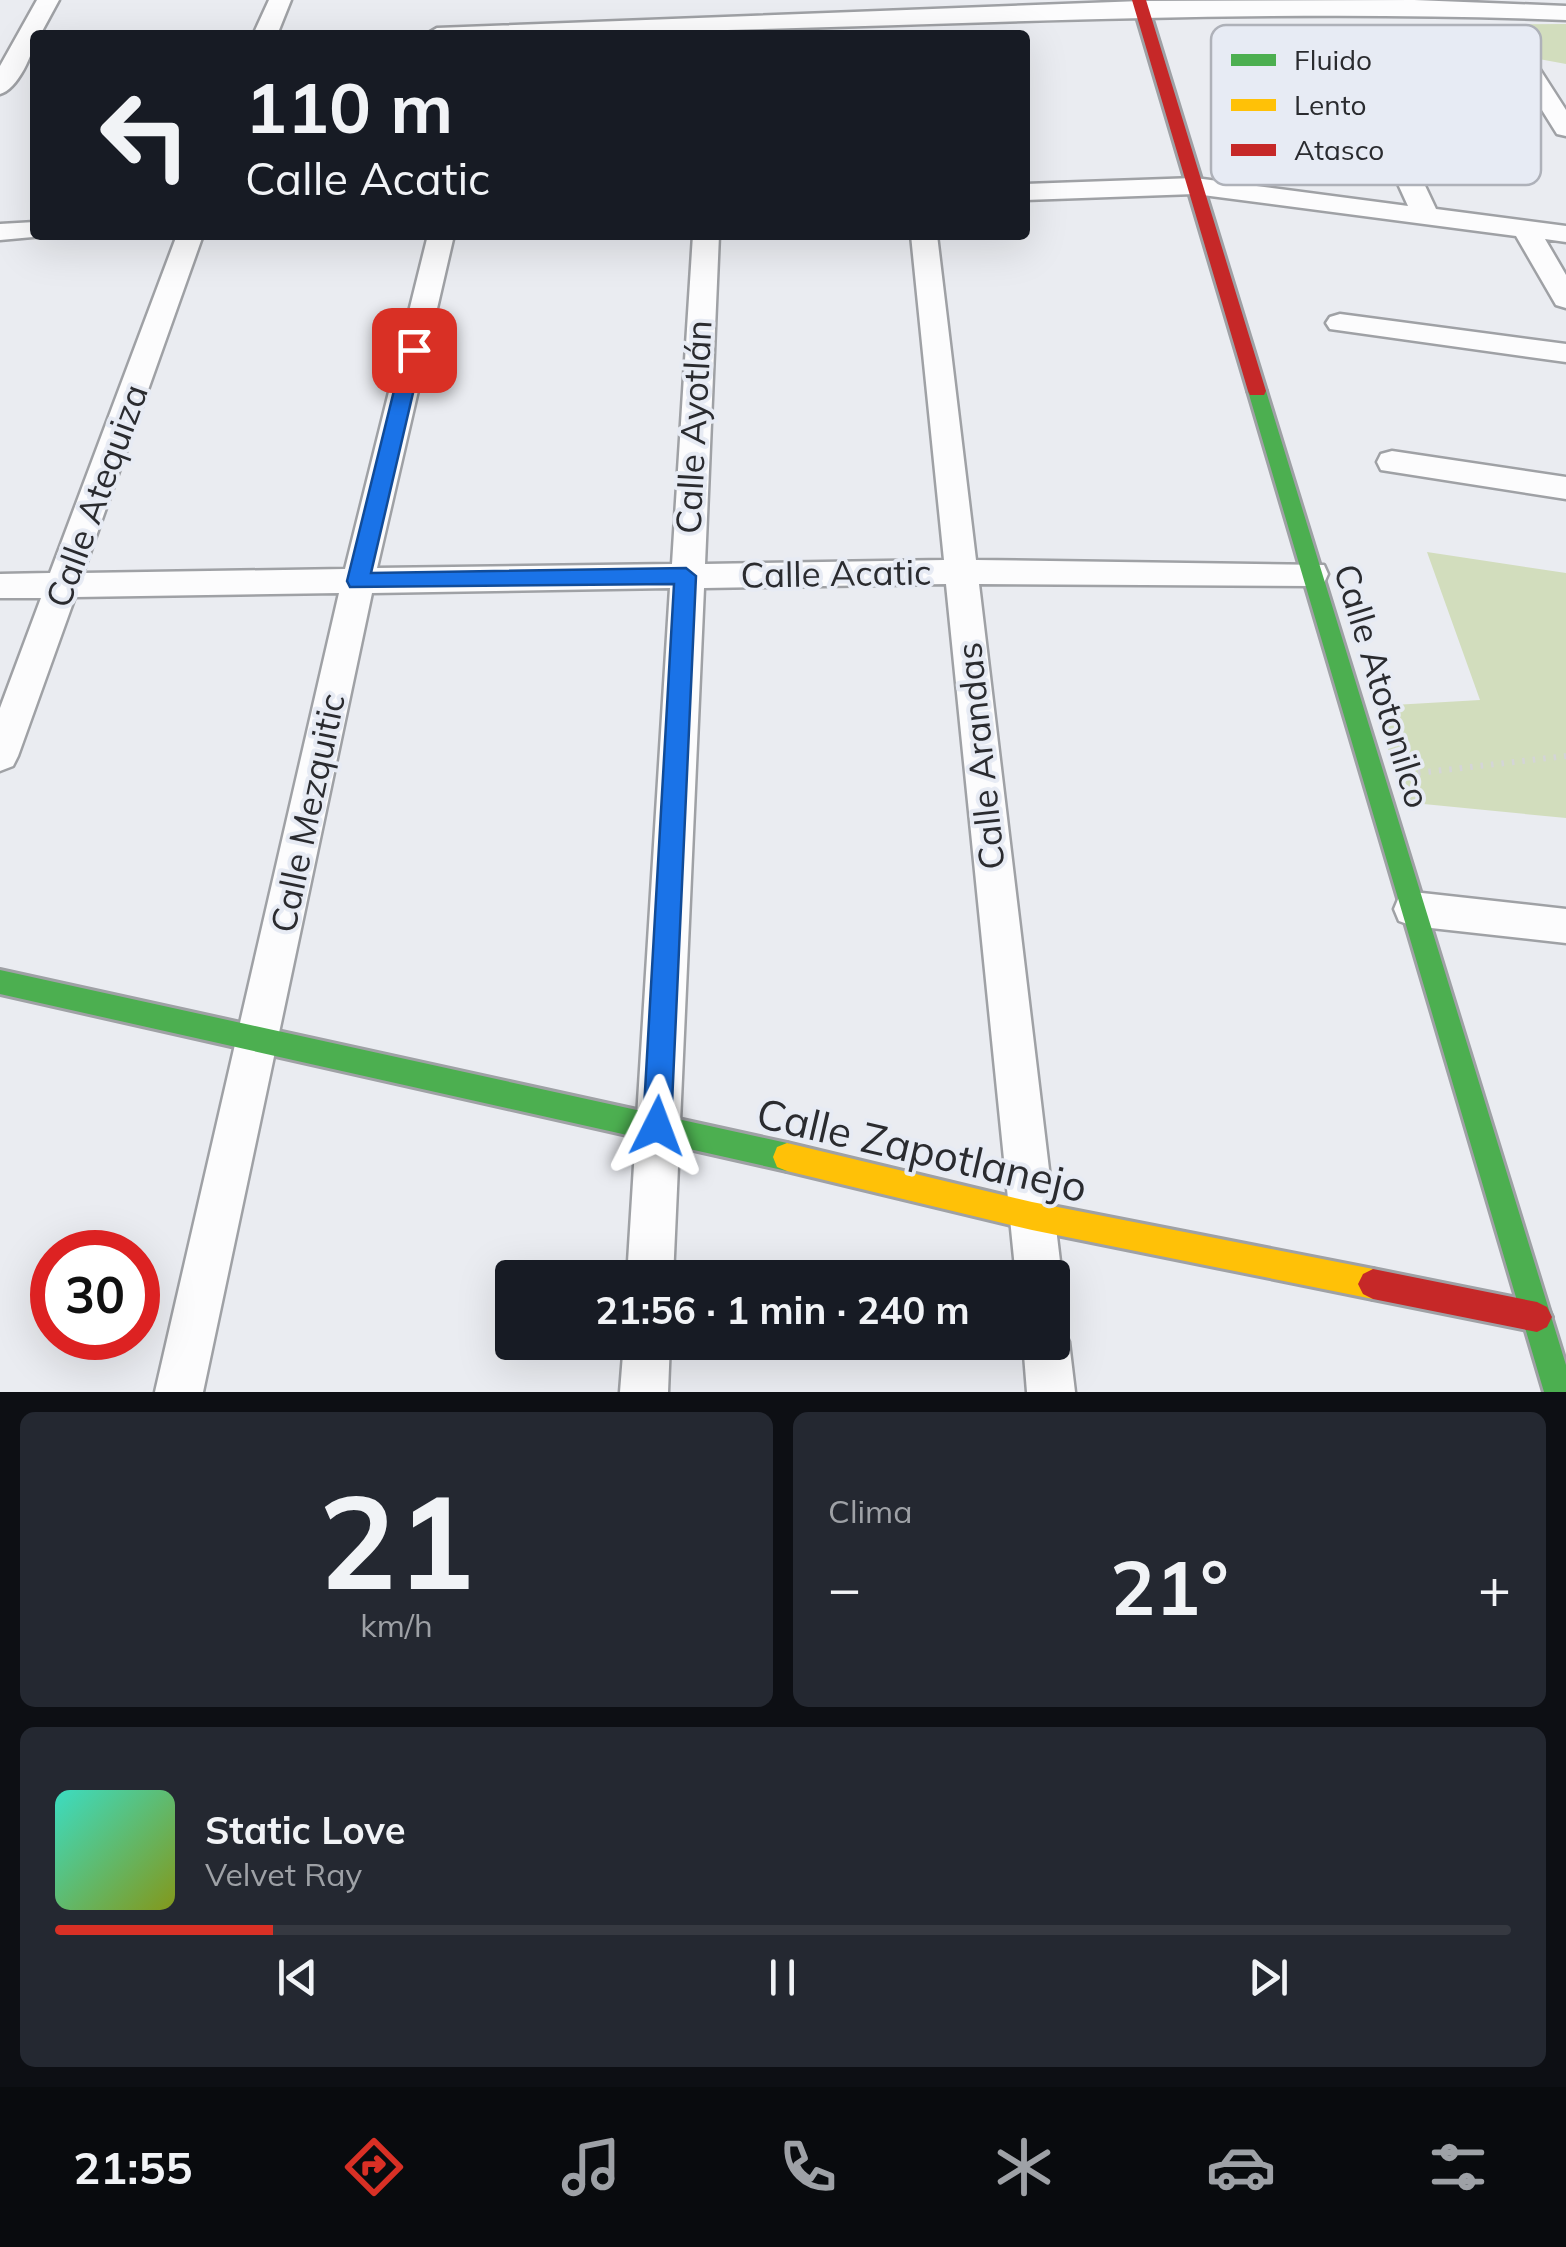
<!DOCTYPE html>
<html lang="es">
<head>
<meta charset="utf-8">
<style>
	:root { --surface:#171b24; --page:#242831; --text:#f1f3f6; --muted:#9ea1a6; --line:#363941; --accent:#d93025 }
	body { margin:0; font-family:Mulish,sans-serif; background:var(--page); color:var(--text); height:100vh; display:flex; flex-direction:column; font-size:38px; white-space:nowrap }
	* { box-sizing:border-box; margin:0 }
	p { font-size:32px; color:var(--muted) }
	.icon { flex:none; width:55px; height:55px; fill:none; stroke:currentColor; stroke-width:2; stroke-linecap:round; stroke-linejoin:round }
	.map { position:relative; height:1392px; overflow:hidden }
	.details { display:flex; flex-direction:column; gap:20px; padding:20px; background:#0d0f14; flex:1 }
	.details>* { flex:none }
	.top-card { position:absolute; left:30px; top:30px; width:1000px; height:210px; border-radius:10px; box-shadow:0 10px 40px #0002; background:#171b24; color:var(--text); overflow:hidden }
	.speed { position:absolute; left:30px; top:1230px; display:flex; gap:20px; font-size:50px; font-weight:700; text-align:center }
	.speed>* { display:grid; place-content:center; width:130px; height:130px; border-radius:50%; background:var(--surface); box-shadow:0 10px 40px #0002; line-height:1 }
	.speed .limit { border:15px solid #d22; background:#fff; color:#111 }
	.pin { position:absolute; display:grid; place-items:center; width:85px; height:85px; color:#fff; margin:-42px; border-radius:20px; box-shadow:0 5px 15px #0006 }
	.me { position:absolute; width:110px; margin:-55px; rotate:3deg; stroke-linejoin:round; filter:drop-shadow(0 0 8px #0008) }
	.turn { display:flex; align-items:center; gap:35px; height:210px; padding:0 50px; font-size:45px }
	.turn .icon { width:130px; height:130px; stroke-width:2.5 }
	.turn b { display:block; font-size:70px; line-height:85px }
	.big { font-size:75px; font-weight:700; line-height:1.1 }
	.details .widget { flex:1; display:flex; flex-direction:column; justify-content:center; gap:15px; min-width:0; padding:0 35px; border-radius:15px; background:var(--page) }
	.details .dial { align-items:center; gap:0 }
	.dial b { font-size:130px; line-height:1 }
	.song { display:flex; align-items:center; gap:30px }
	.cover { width:120px; height:120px; border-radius:15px; background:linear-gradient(135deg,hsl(170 70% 55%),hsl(70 70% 35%)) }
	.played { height:10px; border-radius:5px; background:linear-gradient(90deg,var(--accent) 15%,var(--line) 15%) }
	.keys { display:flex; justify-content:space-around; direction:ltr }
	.heat { display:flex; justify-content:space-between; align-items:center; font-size:55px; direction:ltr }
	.details .tiles { flex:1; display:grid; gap:20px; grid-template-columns:1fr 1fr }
	.widget:last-child { grid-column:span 2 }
	.trip { position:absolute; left:495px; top:1260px; width:575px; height:100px; border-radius:10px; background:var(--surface); box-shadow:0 10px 40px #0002; font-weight:700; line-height:100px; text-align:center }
	.dock { display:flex; height:160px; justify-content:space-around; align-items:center; background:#090b0e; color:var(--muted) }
	.dock .icon { width:70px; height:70px }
	.dock .current { color:var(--accent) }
	.dock b { font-size:45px; color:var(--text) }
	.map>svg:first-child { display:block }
	.green { fill:#d2ddbd }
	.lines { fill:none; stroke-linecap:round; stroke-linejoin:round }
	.street-casing { stroke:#9fa1a5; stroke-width:5 }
	.fast-casing { stroke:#9fa1a5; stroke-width:6 }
	.slow-casing { stroke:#9fa1a5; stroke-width:6 }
	.jam-casing { stroke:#9fa1a5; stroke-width:6 }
	.path { stroke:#d4d5d7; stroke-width:6; stroke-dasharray:2.5 8; stroke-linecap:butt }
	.street { fill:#fcfcfd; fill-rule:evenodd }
	.fast { fill:#4caf50; fill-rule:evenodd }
	.slow { fill:#ffc107; fill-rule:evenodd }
	.jam { fill:#c62828; fill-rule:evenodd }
	.route { fill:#1a73e8; stroke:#114b97; stroke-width:2.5 }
	.labels { text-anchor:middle; stroke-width:8; stroke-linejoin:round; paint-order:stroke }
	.street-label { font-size:35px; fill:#2a2b2f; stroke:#e7ebf4 }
	.near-street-label { font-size:42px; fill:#2a2b2f; stroke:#e7ebf4 }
	.key { fill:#e7ebf4; stroke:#aeb1b9; stroke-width:2.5 }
	.key-label { font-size:28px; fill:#2a2b2f }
</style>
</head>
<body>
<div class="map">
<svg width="1566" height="1392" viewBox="0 0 1566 1392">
	<rect width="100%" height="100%" fill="#eaecf1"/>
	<path class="green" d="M1566 24V64L1357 25Z
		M1427 552 1566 573V818L1403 802 1376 706 1480 700Z"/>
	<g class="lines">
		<g class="street-casing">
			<path id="street" d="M37 0H59L40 35H35C35 52 17 90 0 94V66Z
				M269 0H291L277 35H253Z
				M1414 0 1566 6V20C1185 5 806 35 425 35L437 28 1141 1Z
				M1344 32 1356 39 1436 209 1566 226V242L1545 239 1566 275V308L1556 305 1516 236 1195 194 1025 200V184L1195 178 1408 206 1332 39Z
				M1522 52 1530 54 1566 110V136L1557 134 1510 59Z
				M35 222V235L44 236 0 240V224Z
				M177 235H203L83 573 345 569 428 235H454L377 568 672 564 693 235H719L705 564 944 560 911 235H937L976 560 1324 565 1328 574 1324 583 1312 586 979 584 1062 1278 1055 1294 1052 1278H1016L946 584 704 588 673 1278H627L670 588 372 593 203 1392H155L339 593 75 597 18 756 13 766 0 771V708L41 598H0V574L50 573Z
				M1340 314 1566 344V362L1330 329 1326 323 1330 317Z
				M1392 451 1566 477V499L1381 470 1377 462 1381 454Z
				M1413 892 1566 909V943L1413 926 1399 921 1394 909 1399 897Z
				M1052 1321 1062 1326 1069 1342 1075 1392H1027L1023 1342H1052Z
				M624 1342H670L668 1392H620Z"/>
		</g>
		<g class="fast-casing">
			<path id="fast" d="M1257 385 1266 391 1566 1365V1392H1544L1248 391Z
				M0 970 787 1143 797 1147 801 1157 797 1167 787 1171 0 994Z"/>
		</g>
		<g class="slow-casing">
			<path id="slow" d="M787 1143 1032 1202 1373 1269 1383 1274 1388 1284 1383 1294 1373 1299 1032 1230 787 1171 777 1167 773 1157 777 1147Z"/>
		</g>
		<g class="jam-casing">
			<path id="jam" d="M1132 0H1146L1266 391 1264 395H1250L1248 391Z
				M1373 1269 1537 1302 1547 1307 1552 1317 1547 1327 1537 1332 1373 1299 1363 1294 1358 1284 1363 1274Z"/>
		</g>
		<path class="path" d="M1418 773 1566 756"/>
		<use href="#street" class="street"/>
		<use href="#fast" class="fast"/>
		<use href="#slow" class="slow"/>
		<use href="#jam" class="jam"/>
	</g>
	<path class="route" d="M414 344 423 350 371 573 686 568 696 576 671 1126 667 1136 657 1140 647 1136 643 1126 674 584 350 587 347 581 404 350Z"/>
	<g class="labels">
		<g class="street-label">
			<text transform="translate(694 427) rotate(-87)" y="12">Calle Ayotlán</text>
			<text transform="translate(97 496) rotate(-70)" y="12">Calle Atequiza</text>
			<text transform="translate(836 574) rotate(-1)" y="12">Calle Acatic</text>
			<text transform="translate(1382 686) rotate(73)" y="12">Calle Atotonilco</text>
			<text transform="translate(981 756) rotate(-96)" y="12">Calle Arandas</text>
			<text transform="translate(308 813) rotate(-78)" y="12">Calle Mezquitic</text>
		</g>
		<g class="near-street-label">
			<text transform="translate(922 1150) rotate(13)" y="15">Calle Zapotlanejo</text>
		</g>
	</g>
	<rect x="1211" y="25" width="330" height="160" rx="15" class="key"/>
	<rect x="1231" y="54" width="45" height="12" fill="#4caf50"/>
	<rect x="1231" y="99" width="45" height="12" fill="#ffc107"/>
	<rect x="1231" y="144" width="45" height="12" fill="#c62828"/>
	<g class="key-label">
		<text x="1294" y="70">Fluido</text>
		<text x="1294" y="115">Lento</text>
		<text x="1294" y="160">Atasco</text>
	</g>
</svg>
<div class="speed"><div class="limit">30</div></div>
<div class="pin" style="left:414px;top:350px;background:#d93025"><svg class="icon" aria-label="arrive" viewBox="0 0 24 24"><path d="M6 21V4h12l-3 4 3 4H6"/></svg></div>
<svg class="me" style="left:657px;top:1126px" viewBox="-20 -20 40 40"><path d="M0-17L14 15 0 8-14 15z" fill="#1a73e8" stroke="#fff" stroke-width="4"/></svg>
<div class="trip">21:56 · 1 min · 240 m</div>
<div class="top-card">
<div class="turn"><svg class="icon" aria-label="left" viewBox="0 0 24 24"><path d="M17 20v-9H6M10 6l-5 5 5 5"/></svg><div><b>110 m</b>Calle Acatic</div></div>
</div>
</div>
<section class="details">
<div class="tiles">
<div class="widget dial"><b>21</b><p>km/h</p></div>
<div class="widget"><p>Clima</p>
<div class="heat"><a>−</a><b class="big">21°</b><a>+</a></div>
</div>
<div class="widget">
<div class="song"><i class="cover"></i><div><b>Static Love</b><p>Velvet Ray</p></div></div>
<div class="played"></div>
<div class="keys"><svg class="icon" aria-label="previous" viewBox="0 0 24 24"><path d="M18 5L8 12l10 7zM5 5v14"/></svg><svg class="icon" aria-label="pause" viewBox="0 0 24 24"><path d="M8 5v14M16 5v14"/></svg><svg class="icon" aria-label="next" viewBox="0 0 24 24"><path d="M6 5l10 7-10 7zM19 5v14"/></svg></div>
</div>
</div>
</section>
<nav class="dock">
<b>21:55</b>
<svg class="icon current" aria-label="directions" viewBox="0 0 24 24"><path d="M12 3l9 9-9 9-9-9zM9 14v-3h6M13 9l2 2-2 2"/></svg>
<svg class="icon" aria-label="music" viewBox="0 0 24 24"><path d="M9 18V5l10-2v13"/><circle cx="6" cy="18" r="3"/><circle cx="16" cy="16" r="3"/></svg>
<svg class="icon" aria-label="phone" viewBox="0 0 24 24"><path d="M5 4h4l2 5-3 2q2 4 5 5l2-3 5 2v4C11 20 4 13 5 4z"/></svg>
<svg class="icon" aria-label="climate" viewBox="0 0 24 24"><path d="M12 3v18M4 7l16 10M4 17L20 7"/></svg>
<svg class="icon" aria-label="car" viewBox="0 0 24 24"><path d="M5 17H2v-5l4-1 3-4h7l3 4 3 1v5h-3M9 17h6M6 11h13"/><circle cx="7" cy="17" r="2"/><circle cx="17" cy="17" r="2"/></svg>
<svg class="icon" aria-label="filters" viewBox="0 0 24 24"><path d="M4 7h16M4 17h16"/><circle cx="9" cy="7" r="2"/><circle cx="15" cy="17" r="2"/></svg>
</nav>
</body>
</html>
